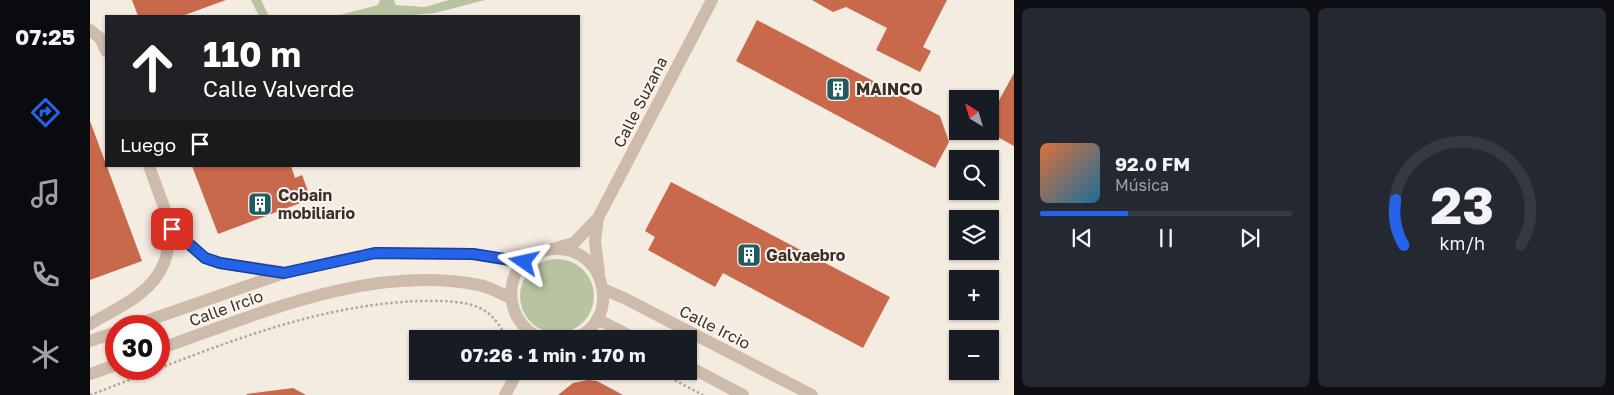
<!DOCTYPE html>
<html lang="es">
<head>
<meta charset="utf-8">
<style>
	:root { --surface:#171b24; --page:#242831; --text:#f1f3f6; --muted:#9ea1a6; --line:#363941; --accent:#2563eb }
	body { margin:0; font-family:"Golos Text",sans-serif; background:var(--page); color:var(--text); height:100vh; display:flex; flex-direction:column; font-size:19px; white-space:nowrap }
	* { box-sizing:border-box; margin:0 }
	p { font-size:16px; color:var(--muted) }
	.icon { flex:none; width:28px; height:28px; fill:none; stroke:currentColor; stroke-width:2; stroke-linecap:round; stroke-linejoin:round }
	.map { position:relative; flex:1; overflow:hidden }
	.panel { display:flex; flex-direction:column; gap:8px; padding:8px; background:#0d0f14; width:600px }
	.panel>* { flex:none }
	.banner { position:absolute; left:15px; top:15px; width:475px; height:152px; border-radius:0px; box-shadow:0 1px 4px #0004; background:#202124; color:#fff; overflow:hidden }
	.needle { width:32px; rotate:323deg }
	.controls { position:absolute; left:859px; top:90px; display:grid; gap:10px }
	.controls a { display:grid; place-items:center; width:50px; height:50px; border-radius:0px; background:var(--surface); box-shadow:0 1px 4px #0004; font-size:25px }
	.speed { position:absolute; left:15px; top:315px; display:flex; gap:10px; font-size:25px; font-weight:700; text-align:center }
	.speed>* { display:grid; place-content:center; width:65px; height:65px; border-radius:50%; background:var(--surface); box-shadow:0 1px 4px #0004; line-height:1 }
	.speed .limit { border:8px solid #d22; background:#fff; color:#111 }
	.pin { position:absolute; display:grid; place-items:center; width:42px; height:42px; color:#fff; margin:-21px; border-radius:10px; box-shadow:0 2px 8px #0006 }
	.me { position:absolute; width:55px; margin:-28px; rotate:281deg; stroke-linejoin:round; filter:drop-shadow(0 0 4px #0008) }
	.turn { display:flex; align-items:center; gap:18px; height:105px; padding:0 15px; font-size:22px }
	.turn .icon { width:65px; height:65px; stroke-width:2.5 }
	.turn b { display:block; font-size:35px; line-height:42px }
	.then { display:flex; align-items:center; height:48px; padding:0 15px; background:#0003; gap:10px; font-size:19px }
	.panel .tile { flex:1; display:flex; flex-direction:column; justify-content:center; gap:8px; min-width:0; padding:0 18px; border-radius:8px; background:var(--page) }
	.panel .dial { align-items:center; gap:0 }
	.dial svg { height:130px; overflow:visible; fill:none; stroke:var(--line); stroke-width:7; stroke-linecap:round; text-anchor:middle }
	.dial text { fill:var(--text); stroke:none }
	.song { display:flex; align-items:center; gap:15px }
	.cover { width:60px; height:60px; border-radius:8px; background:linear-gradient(135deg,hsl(20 70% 55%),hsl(200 70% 35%)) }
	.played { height:5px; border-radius:2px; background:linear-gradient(90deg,var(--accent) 35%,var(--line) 35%) }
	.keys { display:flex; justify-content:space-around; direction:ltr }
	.panel .tiles { flex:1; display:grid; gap:8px; grid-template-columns:repeat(2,1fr) }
	.trip { position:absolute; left:319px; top:330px; width:288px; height:50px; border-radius:0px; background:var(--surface); box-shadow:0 1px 4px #0004; font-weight:700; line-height:50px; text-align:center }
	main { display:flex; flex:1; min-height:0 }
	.dock { display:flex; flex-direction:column; width:90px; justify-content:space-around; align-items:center; background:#090b0e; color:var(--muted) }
	.dock .icon { width:35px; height:35px }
	.dock .current { color:var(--accent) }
	.dock b { font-size:22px; color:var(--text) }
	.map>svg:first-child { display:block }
	.green { fill:#b8c4a0 }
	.building { fill:#c8694b }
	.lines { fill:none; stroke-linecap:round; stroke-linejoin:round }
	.path { stroke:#b9a596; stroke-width:2.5; stroke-dasharray:2.5 2.5; stroke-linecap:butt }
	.street { stroke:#cdbbac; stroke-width:12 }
	.route-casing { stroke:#184099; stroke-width:12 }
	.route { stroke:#2563eb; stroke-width:9 }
	.labels { text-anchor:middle; stroke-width:4; stroke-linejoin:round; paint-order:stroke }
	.poi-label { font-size:16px; font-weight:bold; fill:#3b302b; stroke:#fbf5ee; text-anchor:start }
	.street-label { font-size:16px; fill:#3b302b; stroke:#fbf5ee }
</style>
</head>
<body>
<main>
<nav class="dock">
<b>07:25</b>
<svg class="icon current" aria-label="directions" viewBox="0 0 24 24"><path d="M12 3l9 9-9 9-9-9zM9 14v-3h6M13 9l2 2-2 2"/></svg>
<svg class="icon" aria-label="music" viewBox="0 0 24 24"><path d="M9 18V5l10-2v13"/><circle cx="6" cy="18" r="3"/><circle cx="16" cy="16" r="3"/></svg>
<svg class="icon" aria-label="phone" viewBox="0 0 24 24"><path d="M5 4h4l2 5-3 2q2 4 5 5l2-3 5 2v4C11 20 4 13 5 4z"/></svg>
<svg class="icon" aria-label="climate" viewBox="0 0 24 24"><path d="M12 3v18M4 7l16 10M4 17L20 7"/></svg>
</nav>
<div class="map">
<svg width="924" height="395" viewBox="0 0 924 395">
	<rect width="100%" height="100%" fill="#f4ebe1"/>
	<path class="green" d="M161 0H171L179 16H169Z
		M290 0H304L306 5 335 7 359 0H395L345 13 312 16H246L288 5Z
		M430 296a37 37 0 1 1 74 0a37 37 0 1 1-74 0Z"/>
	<path class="building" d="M42 0H136L92 16H48Z
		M722 0H857L833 47 841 51 830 72 786 50 797 28 756 7 743 12Z
		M667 20 850 116 859 142 845 168 646 61Z
		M924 73V146L897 131H900V117Z
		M0 121 52 261 0 280Z
		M102 166H201L205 178 212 175 221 199 128 234Z
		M581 182 800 297 773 348 633 273 625 287 558 250 565 237 555 231Z
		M498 380 507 381 533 395H468L483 383Z
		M203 388 216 395H157L156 394Z"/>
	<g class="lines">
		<path class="path" d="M567 371 613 395
			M0 395C107 355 214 305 330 301 349 301 373 300 390 308 403 314 411 327 417 339"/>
		<path class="street" d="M0 30 10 38 16 51
			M59 166 82 229 115 258 130 263 192 272
			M508 218 505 241 509 273
			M462 249 484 243 508 218 622 0
			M513 289 534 298 722 395
			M507 319 546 339
			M0 324C27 308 62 294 74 263 78 253 79 240 82 229
			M42 326 194 273 285 253 383 254 434 263
			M452 339C406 320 413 251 464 249 518 246 533 325 481 339
			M0 341 26 332
			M69 349C169 314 280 264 389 285 400 287 411 294 421 298
			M598 366 653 395
			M0 374 26 365
			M415 395 428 371"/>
	</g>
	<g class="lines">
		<g class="route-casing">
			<path id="route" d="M82 229 115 258 130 263 194 273 285 253 383 254 434 262"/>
		</g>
		<use href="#route" class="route"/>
	</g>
	<defs>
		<g id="building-square" transform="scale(1.25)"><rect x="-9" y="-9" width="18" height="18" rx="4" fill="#1f5a5e" stroke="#fbf5ee"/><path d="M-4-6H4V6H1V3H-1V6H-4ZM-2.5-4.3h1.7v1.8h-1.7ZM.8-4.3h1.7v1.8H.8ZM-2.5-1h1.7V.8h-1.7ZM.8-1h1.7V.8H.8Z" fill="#fff"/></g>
	</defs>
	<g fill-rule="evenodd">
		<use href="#building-square" x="748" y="89"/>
		<use href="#building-square" x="170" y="204"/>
		<use href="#building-square" x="659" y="255"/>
	</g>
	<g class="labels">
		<g class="poi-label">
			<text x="766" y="95">MAINCO</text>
			<text x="188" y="201">Cobain<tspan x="188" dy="18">mobiliario</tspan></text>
			<text x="676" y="261">Galvaebro</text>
		</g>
		<g class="street-label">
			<text transform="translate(550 102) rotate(-63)" y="6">Calle Suzana</text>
			<text transform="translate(136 308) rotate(-20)" y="6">Calle Ircio</text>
			<text transform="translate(625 327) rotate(27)" y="6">Calle Ircio</text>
		</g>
	</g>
</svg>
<div class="controls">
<a><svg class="needle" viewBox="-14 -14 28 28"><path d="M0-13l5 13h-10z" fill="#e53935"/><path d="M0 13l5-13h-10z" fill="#9ea1a6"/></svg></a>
<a><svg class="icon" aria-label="search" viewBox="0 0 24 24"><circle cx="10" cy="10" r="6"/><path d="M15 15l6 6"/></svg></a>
<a><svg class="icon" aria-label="layers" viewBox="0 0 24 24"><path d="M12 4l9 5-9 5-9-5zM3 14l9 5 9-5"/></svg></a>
<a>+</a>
<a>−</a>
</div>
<div class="speed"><div class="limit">30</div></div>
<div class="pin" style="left:82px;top:229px;background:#d93025"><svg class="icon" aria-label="arrive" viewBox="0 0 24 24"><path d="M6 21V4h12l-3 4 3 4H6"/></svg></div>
<svg class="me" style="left:434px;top:262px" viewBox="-20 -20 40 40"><path d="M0-17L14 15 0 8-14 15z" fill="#2563eb" stroke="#fff" stroke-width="4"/></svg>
<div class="trip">07:26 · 1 min · 170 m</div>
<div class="banner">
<div class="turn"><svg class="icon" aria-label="ahead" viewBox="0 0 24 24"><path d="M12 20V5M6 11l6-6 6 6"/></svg><div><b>110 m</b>Calle Valverde</div></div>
<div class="then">Luego<svg class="icon" aria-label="arrive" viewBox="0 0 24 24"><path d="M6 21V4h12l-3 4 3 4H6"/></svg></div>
</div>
</div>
<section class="panel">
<div class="tiles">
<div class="tile">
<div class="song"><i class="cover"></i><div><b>92.0 FM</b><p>Música</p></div></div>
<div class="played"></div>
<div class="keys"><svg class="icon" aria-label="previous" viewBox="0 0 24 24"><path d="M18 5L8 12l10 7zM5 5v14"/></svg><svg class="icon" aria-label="pause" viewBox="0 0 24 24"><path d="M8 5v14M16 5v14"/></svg><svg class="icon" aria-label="next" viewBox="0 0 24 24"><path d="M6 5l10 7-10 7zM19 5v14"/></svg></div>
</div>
<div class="tile dial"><svg viewBox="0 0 100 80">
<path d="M14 69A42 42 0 1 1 86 69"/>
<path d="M14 69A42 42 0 0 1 9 41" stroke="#2563eb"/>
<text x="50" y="56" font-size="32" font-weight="700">23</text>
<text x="50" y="72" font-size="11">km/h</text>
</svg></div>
</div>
</section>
</main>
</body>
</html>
